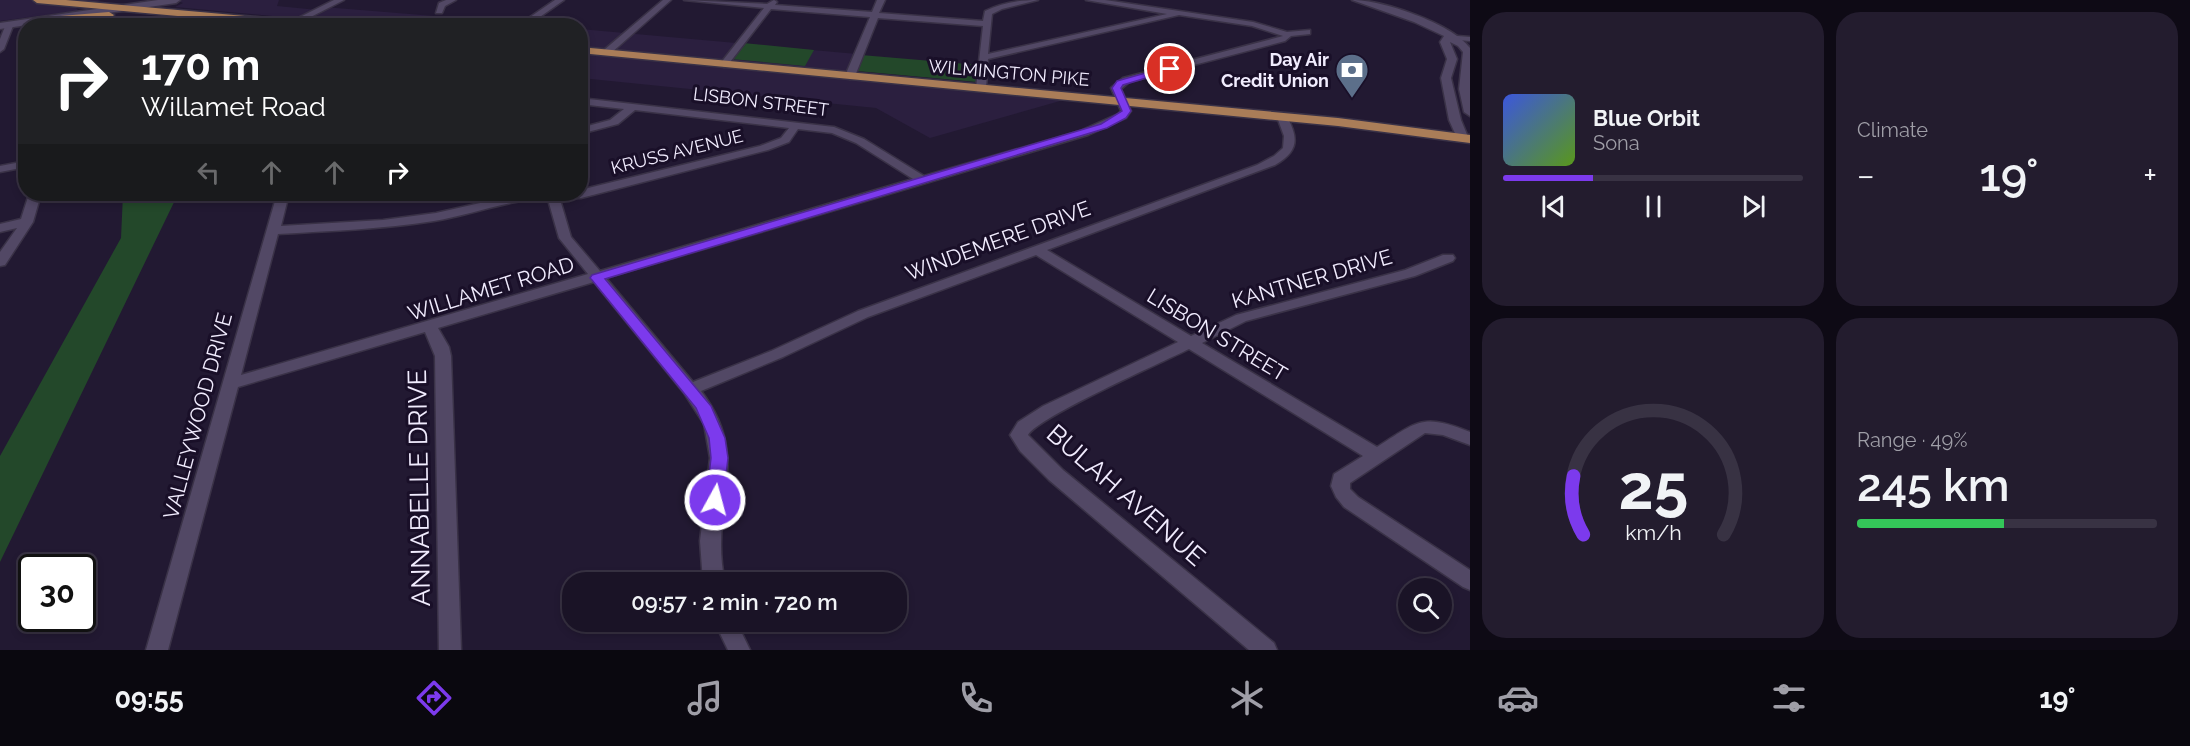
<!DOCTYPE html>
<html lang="en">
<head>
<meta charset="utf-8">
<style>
	:root { --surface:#1a1326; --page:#231c2e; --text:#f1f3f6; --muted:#9f9ea7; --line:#383243; --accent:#7c3aed }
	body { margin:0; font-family:Raleway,sans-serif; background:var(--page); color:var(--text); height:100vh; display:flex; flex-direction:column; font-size:22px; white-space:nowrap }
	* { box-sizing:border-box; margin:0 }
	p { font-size:20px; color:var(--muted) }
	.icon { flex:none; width:33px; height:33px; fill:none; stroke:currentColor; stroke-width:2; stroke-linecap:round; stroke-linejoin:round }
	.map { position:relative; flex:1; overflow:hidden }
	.side { display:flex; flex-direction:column; gap:12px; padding:12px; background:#0e0a15; width:720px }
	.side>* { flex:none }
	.guide { position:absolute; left:18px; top:18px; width:570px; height:183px; border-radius:24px; box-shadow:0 3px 9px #0003,0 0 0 2px var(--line); background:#202124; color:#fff; overflow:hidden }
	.tools { position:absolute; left:1398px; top:578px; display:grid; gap:12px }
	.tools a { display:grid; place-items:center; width:54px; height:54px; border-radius:50%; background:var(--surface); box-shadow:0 3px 9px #0003,0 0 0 2px var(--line); font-size:30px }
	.speed { position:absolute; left:18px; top:554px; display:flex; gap:12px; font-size:30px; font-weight:700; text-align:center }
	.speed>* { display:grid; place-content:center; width:78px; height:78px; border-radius:50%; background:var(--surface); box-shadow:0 3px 9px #0003,0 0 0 2px var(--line); line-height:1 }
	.speed .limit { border:3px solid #111; border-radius:9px; background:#fff; color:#111 }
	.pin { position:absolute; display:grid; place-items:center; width:51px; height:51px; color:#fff; margin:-26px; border:3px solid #fff; border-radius:50%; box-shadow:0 2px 6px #0007 }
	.me { position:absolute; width:66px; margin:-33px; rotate:7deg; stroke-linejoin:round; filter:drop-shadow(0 0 4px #0008) }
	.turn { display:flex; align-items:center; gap:21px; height:126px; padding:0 24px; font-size:27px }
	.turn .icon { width:78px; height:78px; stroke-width:2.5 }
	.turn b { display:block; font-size:42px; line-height:51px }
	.lanes { display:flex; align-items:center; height:57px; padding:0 24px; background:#0003; justify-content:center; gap:30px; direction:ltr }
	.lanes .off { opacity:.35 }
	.big { font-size:45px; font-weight:600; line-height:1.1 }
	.side .widget { flex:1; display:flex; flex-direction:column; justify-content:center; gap:9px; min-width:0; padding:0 21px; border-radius:24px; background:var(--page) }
	.side .dial { align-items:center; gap:0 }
	.dial svg { height:156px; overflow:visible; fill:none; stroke:var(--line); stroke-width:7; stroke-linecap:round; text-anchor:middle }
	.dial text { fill:var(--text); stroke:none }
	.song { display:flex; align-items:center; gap:18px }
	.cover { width:72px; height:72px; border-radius:9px; background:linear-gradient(135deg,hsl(230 70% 55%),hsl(90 70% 35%)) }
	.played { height:6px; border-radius:3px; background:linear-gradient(90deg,var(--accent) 30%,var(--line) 30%) }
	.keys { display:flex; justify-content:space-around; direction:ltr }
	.heat { display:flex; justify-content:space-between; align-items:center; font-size:33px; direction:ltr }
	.charge { height:9px; border-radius:4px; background:linear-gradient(90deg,#34c759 49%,var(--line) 0) }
	.side .tiles { flex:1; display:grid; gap:12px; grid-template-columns:repeat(2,1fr) }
	.trip { position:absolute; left:562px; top:572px; width:345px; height:60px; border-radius:24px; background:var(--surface); box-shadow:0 3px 9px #0003,0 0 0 2px var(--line); font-weight:600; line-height:60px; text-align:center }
	.tabs { display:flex; height:96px; justify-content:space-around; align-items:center; background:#0a080f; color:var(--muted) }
	.tabs .icon { width:42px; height:42px }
	.tabs .selected { color:var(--accent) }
	.tabs b { font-size:27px; color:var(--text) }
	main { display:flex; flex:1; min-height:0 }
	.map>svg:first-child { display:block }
	.built { fill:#2b1f3f }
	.green { fill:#23482a }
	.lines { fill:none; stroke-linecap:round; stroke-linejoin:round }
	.street-casing { stroke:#3a3247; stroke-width:3 }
	.secondary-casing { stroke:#3a3247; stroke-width:3 }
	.primary-casing { stroke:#3a3247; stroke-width:3 }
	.street { fill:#524865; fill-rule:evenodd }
	.secondary { fill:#524865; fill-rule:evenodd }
	.primary { fill:#aa7d58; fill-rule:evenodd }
	.route { fill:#7c3aed; stroke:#51269a; stroke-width:1.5 }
	.labels { text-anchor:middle; stroke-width:6; stroke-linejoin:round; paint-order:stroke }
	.far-poi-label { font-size:18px; font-weight:bold; fill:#f1ecfe; stroke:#190f28; text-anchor:end }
	.far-street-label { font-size:18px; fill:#f1ecfe; stroke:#190f28 }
	.street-label { font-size:21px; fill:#f1ecfe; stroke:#190f28 }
	.near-street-label { font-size:26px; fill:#f1ecfe; stroke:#190f28 }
</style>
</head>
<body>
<main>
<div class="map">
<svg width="1470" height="650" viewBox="0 0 1470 650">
	<rect width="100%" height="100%" fill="#221932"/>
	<path class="built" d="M0 0H101L76 8 78 10 76 11 0 21Z
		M176 0H279L277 6 318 10 324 7 544 25H254L272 16 175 7 183 3Z
		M580 29 857 54 850 75 1074 97 930 138 876 108 581 78Z"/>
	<path class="green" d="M743 43 814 50 805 66 731 59Z
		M861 55 979 65 977 82 857 71Z
		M123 194H178L0 562V456L121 238Z"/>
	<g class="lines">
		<g class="street-casing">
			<path id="street" d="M334 0H344L295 25 288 23Z
				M446 0H456L445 6 442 13H436L439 3Z
				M555 0H564L527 26H517Z
				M663 0H671L610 54H604V50Z
				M684 0 767 4 774 0 777 2 775 5 872 12 877 0H885L879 13 983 21 985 11C1002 3 1019 0 1038 0L1002 9 992 14 988 54 1167 14 1086 0H1105L1253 22 1287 32 1310 30V34L1291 36 1285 41 1129 82 1121 89 1131 111 1126 118 1088 135 606 278 693 382 771 351 858 311 1257 165 1274 156 1283 148 1284 136 1277 117 1286 115C1299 138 1299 151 1275 165L1047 250 1191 336 1236 315 1405 270 1443 255H1453L1455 258 1453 261 1415 276 1246 321 1202 343 1377 447C1418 421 1422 413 1470 432V445L1443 435 1425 433 1350 483V489L1358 497 1470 570V590L1463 587 1344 507 1336 497 1331 486 1334 474 1363 456 1189 349C1163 362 1038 417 1028 435L1063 470 1274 643 1277 650H1249L1049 480 1020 451 1010 435 1018 422 1043 406 1178 342 1036 255 868 317 783 357 701 391C754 460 708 507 725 582H703L700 541 710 458 704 424 684 393 594 282 438 328 449 347 451 356 461 650H439L435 356 425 332 238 387 168 650H146L277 194H289L281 226 383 220 436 213 520 194H580V190L760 146 781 138 789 128 635 110 618 124 580 134V128L610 120 624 109 580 104V98L834 127 864 139 924 176 1080 131 1118 114 1121 111 1111 88 1123 78 1283 36 1252 26 1179 15 988 59 986 88 981 91 976 88 983 26 878 18 855 76 850 79 845 76 870 17 771 9 727 66 724 67 720 64 764 8ZM798 129 832 133 856 143 913 179 600 271 571 237 561 203 563 198H581L768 150 789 142ZM551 198 549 203 559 238 588 274 241 375 278 234C330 231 383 229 434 221 474 214 511 199 551 198Z
				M6 24 13 26 4 49 0 52V39Z
				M1445 35 1470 37V41L1445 39Z
				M26 161V167L0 172V166Z
				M29 194H41L33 222 5 265 0 266V252L17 228 0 232V224L21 219Z
				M714 621H736L750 650H728Z"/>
		</g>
		<g class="secondary-casing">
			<path id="secondary" d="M158 0H180L176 3 0 29V23Z
				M1352 0C1382 0 1451 23 1470 48V116L1464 112 1459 89 1463 52 1458 46 1450 42 1457 59 1451 78 1461 120 1468 137 1466 140H1458L1449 120 1441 78 1447 59 1440 42 1444 36 1414 22Z"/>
		</g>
		<g class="primary-casing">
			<path id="primary" d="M33 0H66L323 23 327 26H287L37 3Z
				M109 12 114 15 112 17 48 23 43 20 48 17Z
				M580 47 1338 118 1470 135V143L1338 126 580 53Z"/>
		</g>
		<use href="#street" class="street"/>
		<use href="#secondary" class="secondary"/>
		<use href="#primary" class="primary"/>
	</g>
	<path class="route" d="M1170 66 1174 69 1173 70 1123 85 1121 88 1131 111 1126 118 1107 128 605 279 711 406 725 438 728 458 723 500 721 505 715 507 708 505 706 500 711 458 709 438 696 408 592 280 590 278 592 275 1101 124 1122 111 1112 88 1117 81Z"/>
	<defs>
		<g id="bank-pin" transform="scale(1.725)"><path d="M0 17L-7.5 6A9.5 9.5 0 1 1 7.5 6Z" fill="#5c6f8a" stroke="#190f28"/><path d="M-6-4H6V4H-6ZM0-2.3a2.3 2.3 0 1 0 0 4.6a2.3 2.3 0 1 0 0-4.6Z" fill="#fff"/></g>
	</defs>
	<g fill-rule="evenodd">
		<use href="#bank-pin" x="1352" y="70"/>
	</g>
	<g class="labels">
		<g class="far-poi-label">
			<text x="1329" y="66">Day Air<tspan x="1329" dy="21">Credit Union</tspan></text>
		</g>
		<g class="far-street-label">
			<text transform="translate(1009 73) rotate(5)" y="6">WILMINGTON PIKE</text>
			<text transform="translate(761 102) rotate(7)" y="6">LISBON STREET</text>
			<text transform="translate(677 152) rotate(-14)" y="6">KRUSS AVENUE</text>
		</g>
		<g class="street-label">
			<text transform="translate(998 241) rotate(-20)" y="7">WINDEMERE DRIVE</text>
			<text transform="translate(1312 279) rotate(-16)" y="7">KANTNER DRIVE</text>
			<text transform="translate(491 289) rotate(-17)" y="7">WILLAMET ROAD</text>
			<text transform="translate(1217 335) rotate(31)" y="7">LISBON STREET</text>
			<text transform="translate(198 416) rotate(-75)" y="7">VALLEYWOOD DRIVE</text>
		</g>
		<g class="near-street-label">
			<text transform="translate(419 488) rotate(-91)" y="9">ANNABELLE DRIVE</text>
			<text transform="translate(1126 495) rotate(41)" y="9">BULAH AVENUE</text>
		</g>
	</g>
</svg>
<div class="tools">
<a><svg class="icon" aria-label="search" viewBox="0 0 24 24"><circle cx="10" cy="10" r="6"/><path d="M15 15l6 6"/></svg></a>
</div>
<div class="speed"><div class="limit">30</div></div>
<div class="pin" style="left:1170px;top:69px;background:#d93025"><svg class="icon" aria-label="arrive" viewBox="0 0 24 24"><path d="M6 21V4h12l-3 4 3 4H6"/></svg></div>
<svg class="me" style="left:715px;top:500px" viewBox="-20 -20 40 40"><circle r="17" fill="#7c3aed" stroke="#fff" stroke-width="3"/><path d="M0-11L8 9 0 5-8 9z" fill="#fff"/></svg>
<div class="trip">09:57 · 2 min · 720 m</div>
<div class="guide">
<div class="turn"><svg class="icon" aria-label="right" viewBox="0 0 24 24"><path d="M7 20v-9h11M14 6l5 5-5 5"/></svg><div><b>170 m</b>Willamet Road</div></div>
<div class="lanes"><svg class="icon off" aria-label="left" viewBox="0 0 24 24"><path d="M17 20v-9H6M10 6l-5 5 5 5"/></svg><svg class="icon off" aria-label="ahead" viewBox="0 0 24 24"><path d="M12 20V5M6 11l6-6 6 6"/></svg><svg class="icon off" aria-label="ahead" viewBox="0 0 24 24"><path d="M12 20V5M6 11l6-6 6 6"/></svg><svg class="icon" aria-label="right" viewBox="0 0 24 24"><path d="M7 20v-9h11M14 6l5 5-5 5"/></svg></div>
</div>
</div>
<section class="side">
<div class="tiles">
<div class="widget">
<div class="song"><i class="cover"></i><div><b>Blue Orbit</b><p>Sona</p></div></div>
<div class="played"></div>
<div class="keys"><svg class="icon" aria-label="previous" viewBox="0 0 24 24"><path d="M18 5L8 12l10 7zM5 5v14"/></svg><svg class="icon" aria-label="pause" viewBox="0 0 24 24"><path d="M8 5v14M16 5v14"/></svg><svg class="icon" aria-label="next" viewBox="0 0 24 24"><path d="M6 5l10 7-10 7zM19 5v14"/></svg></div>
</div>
<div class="widget"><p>Climate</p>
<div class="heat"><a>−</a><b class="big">19°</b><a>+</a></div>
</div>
<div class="widget dial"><svg viewBox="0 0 100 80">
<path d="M14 69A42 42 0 1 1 86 69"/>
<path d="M14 69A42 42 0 0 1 9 39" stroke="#7c3aed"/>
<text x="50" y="56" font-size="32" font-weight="700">25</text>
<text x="50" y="72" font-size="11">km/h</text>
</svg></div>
<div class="widget"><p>Range · 49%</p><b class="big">245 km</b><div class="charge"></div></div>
</div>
</section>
</main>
<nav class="tabs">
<b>09:55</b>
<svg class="icon selected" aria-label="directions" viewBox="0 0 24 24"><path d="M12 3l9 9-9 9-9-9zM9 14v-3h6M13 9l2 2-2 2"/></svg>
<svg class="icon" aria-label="music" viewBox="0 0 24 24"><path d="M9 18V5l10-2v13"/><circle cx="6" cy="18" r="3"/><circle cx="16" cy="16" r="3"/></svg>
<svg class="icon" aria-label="phone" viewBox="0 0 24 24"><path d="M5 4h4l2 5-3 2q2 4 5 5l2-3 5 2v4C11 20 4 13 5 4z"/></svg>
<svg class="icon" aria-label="climate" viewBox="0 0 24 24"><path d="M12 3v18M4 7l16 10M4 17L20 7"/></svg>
<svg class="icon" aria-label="car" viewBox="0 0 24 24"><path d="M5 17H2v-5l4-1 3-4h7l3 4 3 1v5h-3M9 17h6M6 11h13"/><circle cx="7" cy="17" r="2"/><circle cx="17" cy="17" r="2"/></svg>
<svg class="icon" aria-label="filters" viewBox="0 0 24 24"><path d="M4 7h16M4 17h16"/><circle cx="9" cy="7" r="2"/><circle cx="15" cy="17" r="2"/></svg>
<b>19°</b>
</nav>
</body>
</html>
